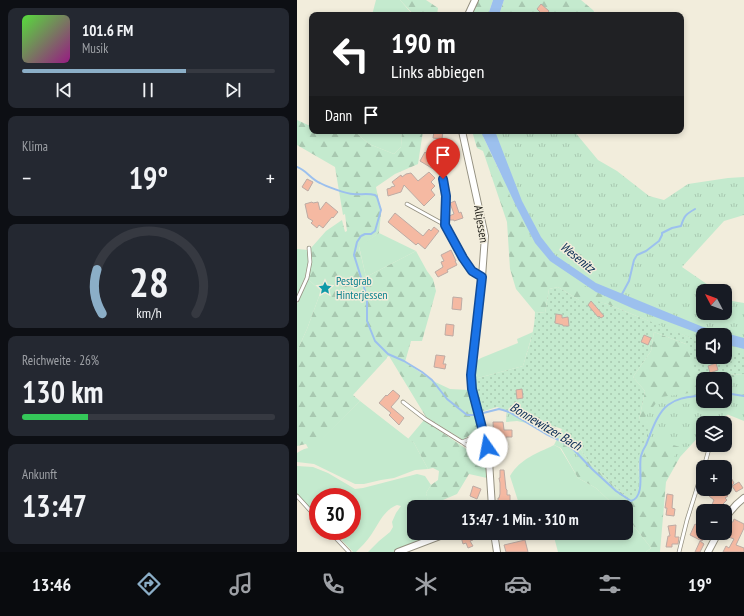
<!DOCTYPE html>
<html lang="de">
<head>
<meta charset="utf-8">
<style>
	:root { --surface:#171b24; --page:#242831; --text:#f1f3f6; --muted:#9ea1a6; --line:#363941; --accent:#8baec7 }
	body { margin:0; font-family:"PT Sans Narrow",sans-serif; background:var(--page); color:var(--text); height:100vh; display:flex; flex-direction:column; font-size:15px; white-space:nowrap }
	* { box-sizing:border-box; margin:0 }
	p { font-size:13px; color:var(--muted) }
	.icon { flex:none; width:22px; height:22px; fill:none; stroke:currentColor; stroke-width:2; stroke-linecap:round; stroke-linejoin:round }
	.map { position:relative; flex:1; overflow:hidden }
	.panel { display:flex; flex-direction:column; gap:8px; padding:8px; background:#0d0f14; width:297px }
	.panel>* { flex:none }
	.hud { position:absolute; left:12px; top:12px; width:375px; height:122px; border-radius:8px; box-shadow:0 2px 6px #0003; background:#202124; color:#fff; overflow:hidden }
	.needle { width:26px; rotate:311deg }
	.fabs { position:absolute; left:399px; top:284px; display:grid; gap:8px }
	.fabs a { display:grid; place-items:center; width:36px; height:36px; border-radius:8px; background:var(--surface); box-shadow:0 2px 6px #0003; font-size:20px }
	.speed { position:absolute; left:12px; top:488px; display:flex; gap:8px; font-size:20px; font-weight:700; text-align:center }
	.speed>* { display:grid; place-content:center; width:52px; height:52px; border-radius:50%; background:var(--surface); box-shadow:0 2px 6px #0003; line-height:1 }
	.speed .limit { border:6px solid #d22; background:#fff; color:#111 }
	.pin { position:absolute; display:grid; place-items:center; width:34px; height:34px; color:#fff; margin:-41px -17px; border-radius:50% 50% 50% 0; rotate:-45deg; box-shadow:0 0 4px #0007 }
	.pin .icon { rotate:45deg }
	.me { position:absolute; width:44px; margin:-22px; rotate:348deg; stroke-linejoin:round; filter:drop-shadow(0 0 3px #0008) }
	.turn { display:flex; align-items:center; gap:14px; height:84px; padding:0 16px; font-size:18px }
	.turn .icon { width:52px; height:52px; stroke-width:2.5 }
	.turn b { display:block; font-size:28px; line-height:34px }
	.then { display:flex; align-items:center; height:38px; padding:0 16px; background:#0003; gap:8px; font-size:15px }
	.big { font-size:30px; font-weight:800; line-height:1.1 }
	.panel .card { flex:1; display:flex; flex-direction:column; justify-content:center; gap:6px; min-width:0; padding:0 14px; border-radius:8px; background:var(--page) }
	.panel .dial { align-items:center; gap:0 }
	.dial svg { height:104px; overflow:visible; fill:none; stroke:var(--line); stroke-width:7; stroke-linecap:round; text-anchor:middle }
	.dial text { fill:var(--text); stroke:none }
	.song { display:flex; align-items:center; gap:12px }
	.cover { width:48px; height:48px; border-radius:6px; background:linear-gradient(135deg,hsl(110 70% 55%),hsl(310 70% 35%)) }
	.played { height:4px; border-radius:2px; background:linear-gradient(90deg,var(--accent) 65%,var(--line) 65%) }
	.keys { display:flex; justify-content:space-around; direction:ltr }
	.heat { display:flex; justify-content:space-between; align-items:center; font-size:22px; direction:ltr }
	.charge { height:6px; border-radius:3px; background:linear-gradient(90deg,#34c759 26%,var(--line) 0) }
	.trip { position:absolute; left:110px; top:500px; width:226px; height:40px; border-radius:8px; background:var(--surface); box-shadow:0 2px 6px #0003; font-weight:800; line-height:40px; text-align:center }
	.tabs { display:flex; height:64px; justify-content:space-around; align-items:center; background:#090b0e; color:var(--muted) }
	.tabs .icon { width:28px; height:28px }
	.tabs .active { color:var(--accent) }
	.tabs b { font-size:18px; color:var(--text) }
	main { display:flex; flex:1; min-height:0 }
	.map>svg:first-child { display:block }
	.grass { fill:#c4eace }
	.forest { fill:url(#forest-firs); fill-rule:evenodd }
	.park { fill:url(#park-tufts) }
	.garden { fill:url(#garden-dots) }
	.water { fill:#9cc0ee }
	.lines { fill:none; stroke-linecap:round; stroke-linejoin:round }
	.stream { stroke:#9cc0ee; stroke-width:2 }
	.building { fill:#f5b9a2; stroke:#bdaba4 }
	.service-casing { stroke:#949080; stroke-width:4.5 }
	.minor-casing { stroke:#949080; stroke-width:8 }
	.service { stroke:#fff; stroke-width:3 }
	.minor { stroke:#fff; stroke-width:6 }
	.route-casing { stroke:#114b97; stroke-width:10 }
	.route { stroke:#1a73e8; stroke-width:7 }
	.labels { text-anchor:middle; stroke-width:3; stroke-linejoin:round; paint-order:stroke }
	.street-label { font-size:12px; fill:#1f1e18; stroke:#f2eddc }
	.culture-label { font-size:12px; fill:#0d838f; stroke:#f2eddc; text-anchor:start }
	.water-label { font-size:13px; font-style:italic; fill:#052952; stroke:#f2eddc }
</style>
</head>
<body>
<main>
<section class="panel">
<div class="card">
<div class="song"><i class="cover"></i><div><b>101.6 FM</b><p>Musik</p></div></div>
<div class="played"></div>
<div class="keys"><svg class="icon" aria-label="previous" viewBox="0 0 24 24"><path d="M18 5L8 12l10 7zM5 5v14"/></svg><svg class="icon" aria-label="pause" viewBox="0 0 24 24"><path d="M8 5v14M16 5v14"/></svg><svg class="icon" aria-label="next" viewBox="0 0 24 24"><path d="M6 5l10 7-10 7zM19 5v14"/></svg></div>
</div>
<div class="card"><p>Klima</p>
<div class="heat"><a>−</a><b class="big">19°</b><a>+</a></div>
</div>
<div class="card dial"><svg viewBox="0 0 100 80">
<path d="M14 69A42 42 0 1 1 86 69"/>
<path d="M14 69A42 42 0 0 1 10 35" stroke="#8baec7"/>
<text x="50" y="56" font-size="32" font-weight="700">28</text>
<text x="50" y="72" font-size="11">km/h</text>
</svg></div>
<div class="card"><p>Reichweite · 26%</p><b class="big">130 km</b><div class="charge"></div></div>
<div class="card"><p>Ankunft</p><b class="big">13:47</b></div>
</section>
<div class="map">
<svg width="447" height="552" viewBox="0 0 447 552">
	<defs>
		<pattern id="forest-firs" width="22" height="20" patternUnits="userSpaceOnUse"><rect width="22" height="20" fill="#c4eace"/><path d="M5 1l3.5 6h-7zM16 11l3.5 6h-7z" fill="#a8c8b0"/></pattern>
		<pattern id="park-tufts" width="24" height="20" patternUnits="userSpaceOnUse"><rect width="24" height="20" fill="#c4eace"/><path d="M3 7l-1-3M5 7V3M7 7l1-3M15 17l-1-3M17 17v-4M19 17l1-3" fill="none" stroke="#a8c8b0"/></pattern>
		<pattern id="garden-dots" width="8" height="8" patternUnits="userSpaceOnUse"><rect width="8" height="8" fill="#c4eace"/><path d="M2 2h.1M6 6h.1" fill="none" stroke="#a8c8b0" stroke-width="1.8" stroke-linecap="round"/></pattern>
	</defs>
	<rect width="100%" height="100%" fill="#f2eddc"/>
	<path class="grass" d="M79 0H103L116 15H75Z
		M57 131H105L104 147 97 154 72 144Z
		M82 233 119 251 69 277 62 246Z
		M0 249 11 250V262L8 277 0 295Z
		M11 279 24 291 10 329 0 351V304Z
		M236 332 226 366 177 379 178 362 184 358 221 343 220 339Z
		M63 401 117 443 131 469 118 470 97 478 84 480 67 484H58L17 464 0 462V453C5 450 10 447 16 448Z
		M182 438 183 439 187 455 177 449 175 440Z
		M257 445 263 448 281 478 299 488 319 507H235L233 504 224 505 222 504 213 476C224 458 239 454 257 445Z
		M0 466 16 467 31 473 58 489 66 488 120 474 128 476 134 485 129 493 133 507H117V533H141V535L96 552H71L82 541 93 532 96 527 95 522 99 513 104 506 100 505C87 510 82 523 74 535 70 541 64 547 59 552H56L36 531H55V497H21V516L0 494Z
		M329 516 354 548 349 552H261L257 537 254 533H329Z"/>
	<path class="forest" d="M103 0H129L141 8 140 15H117Z
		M181 0H196L191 15H174Z
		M207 0H284L296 10 299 15H202Z
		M0 120 11 125H15V131H57L72 144 97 154 104 147 105 131H126L121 164 98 174 79 187 84 213 82 233 62 247 69 277 119 251 130 271 136 279 139 291 125 341H114L108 362 136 381 153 389 173 390 184 427 166 440 129 417 92 356 90 357V358L56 395 63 401 16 449 11 448 9 444 0 446V351L10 329 24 291 11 279 15 262 14 248 29 231 45 220 48 232 50 231 48 214 46 215 38 167 0 145Z
		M175 131H184L185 134 219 206 337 309 406 342 392 337 310 304 294 300H282L261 287 252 289 248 313 238 312 219 289 213 269 210 222 186 151 180 148Z
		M357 332 389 344 413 376 447 374V417L434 412 419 423H406V432L383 457 369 482 363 552H349L354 548 329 516V507H319L299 488 281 478 264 448 257 445 265 429 273 434 293 463 323 491 332 499 341 488 342 455V420L348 391 336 377 354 351ZM406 379H428V401H406Z
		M127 420 187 461 189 465 190 478 172 474 160 494 132 506 129 493 134 485 141 480 142 471 136 468 131 469 117 443 111 439Z"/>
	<path class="park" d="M183 131H277L301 160 320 171 352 196 367 200 391 184 431 178 447 177V215L427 221 385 267 420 291H406V313H428V297L435 301 447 303V356L428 350V335H406V342L362 326 325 308 324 301 320 300H315L278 281 257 267 242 252 233 236 207 185 202 165Z
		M447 377V421L427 413 423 423H406V432H404L381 458 377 457 383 447 347 436V454L340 464 343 485 337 497 331 504 323 503 313 495 306 484 280 468 275 454 262 439 244 426 220 421 209 422 210 409 247 420 263 431 277 443 284 459 290 467 305 476 316 486 320 493 325 496 329 495 345 421 364 397 406 391V401H428V381L434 378Z"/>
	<path class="garden" d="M261 287 282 300 294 299 310 304 392 337 406 342V357H428V349L447 354V374L413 376 399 372 389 344 357 332 354 351 336 377 348 391 342 420 353 427 342 455 341 488 336 498 332 499 323 491 293 463 273 434 265 429 200 407 184 412 179 390 177 379 226 366C231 349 238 331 238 312L248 313 252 289Z"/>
	<path class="water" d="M196 0H207L202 15H191Z
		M184 131H198L225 201 244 237 258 255 299 283 406 327 447 338V349L428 344V335H406L337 309 299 292 253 261 238 243 219 206 185 134Z"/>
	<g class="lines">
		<path class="stream" d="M0 167C9 170 14 179 23 183 28 186 50 194 56 194 63 195 70 193 78 195L80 197 84 210 78 231 74 234H68L64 236 60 242 57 255 67 287 70 299V321L78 341 91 354 107 361 125 372 135 380 150 399 170 415H178L202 409 206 410 212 412 249 434 264 441 277 450 295 469 319 491 334 501C349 497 341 468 344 456 345 452 347 448 349 445 354 433 360 413 371 405 381 397 394 397 406 395
			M325 294 332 281 337 260 340 255 349 251 362 241 365 235V233L375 228 384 226C387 216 389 214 398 209
			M428 393 447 396"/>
	</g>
	<path class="building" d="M244 4 252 11 249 15H246L240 9Z
		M137 131H146L145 139 136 138Z
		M128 152 138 161 140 159 144 163 138 170 123 161Z
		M132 172 138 178 134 182 138 186 134 190 138 195 127 206 107 185 104 192 91 196 90 189 94 188V187L98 186 95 182 104 175 105 177 109 174 114 173 121 181Z
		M10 179 16 182 11 191 5 187Z
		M158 201 162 213 164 212 166 218 157 221V220H153L152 216 157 214 153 203Z
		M15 202 16 203 21 202 23 210 29 202 41 212 36 218 35 217 26 228 22 225 20 228 14 223 16 221 11 218 8 204Z
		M98 213 126 236 132 229 134 231 137 227 142 231 128 249 121 243 119 245 91 222Z
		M154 250 159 261H158L160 265 150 270 151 272 141 277 138 272 146 267 144 262 147 261 144 255Z
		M156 297 165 298 164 310 155 309Z
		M294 301 307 316 304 318 302 316 301 317 291 305Z
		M259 314 265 315V318L271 317 272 326H266V325L258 323Z
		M149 324 157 325 156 336 148 335Z
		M347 335 354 338 351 345 344 342Z
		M139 355 148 356 146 364H149L148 369 137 367Z
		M419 363 421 370 413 373 411 366Z
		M225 389 226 398 220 399 219 390Z
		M96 390 103 396 102 397V398L94 407 107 418 102 425 92 415 94 413 82 403 89 395 90 396Z
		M196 422H206L207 430H215V437H209L210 450 195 452 194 445 197 444Z
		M428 467 437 483 428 493Z
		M203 470H207L209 489 210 490V495H213V506H205V504H201V498H202L203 494V483L202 478H203Z
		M442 482 446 488 439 492 435 486Z
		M176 486 184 489 180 499 173 496Z
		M416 490 421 494 425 490 431 496 428 498 430 500 425 505 422 511H412L417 500 412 496Z
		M370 494 376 495 375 508 378 509 377 516 369 515 370 508H368Z
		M437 519 447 524V528L439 545 447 548V552H426L429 546 432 548 437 539 429 536 431 533 429 532 434 522H436Z
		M398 524 406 528V533H409L405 541 393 535Z
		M379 525 378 537H382L381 544H375V547H369L371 536H373L371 526Z
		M173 534 176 540 173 541 176 546 171 548 169 543 166 544 164 537Z
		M228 540 231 552H209L207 545Z
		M403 541 407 544 403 552H398Z"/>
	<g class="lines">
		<g class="service-casing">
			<path id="service" d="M146 179 149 196 148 225
				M110 204 148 225 166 258 175 271 185 277
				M0 300 10 278 13 262 12 248
				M106 402 128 419 165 442 191 460
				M165 442 187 433
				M407 467 413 445
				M0 496 21 519
				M32 531 52 552
				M382 552 390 520 406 469"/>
		</g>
		<g class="minor-casing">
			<path id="minor" d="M171 15 178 0
				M165 131 188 236 185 277 174 375 175 389 187 433 192 461 195 507
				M428 519C433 511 439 504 447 498
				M197 533 200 552
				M101 552 151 533
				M411 552 421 533"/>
		</g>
		<use href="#service" class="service"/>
		<use href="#minor" class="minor"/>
	</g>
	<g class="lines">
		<g class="route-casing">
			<path id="route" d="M146 179 149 196 148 225 166 258 175 271 185 277 174 375 175 389 190 447"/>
		</g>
		<use href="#route" class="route"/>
	</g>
	<defs>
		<g id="sight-bare" transform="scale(1.08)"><path d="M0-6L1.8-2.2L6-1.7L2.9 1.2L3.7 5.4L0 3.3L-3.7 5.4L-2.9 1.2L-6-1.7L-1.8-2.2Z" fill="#0f9aa8" stroke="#f2eddc" stroke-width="2.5" paint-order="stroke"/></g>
	</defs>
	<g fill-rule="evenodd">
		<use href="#sight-bare" x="28" y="288"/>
	</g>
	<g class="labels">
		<g class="street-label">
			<text transform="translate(184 224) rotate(81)" y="4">Altjessen</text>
		</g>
		<g class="culture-label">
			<text x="39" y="285">Pestgrab<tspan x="39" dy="14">Hinterjessen</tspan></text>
		</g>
		<g class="water-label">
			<text transform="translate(281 257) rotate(39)" y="5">Wesenitz</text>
			<text transform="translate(249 426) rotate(31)" y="5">Bonnewitzer Bach</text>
		</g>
	</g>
</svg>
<div class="fabs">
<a><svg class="needle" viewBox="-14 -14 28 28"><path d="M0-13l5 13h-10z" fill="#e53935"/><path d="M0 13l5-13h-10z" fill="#9ea1a6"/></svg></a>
<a><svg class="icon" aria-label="sound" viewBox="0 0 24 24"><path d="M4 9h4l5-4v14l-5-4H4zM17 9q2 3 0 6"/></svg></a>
<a><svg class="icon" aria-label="search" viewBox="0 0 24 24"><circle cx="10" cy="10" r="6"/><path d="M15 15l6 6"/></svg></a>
<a><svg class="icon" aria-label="layers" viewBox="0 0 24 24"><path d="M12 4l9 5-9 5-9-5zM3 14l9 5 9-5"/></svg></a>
<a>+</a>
<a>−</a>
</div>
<div class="speed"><div class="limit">30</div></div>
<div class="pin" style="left:146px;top:179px;background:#d93025"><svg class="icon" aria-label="arrive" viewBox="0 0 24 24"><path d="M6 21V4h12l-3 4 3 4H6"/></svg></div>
<svg class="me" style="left:190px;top:447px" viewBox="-20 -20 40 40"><circle r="19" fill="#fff"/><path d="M0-13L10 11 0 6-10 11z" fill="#1a73e8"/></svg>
<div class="trip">13:47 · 1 Min. · 310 m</div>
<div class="hud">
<div class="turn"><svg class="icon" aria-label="left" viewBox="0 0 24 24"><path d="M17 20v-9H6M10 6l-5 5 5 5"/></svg><div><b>190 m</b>Links abbiegen</div></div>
<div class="then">Dann<svg class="icon" aria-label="arrive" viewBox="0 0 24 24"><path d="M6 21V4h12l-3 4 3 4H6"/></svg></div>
</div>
</div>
</main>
<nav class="tabs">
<b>13:46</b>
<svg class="icon active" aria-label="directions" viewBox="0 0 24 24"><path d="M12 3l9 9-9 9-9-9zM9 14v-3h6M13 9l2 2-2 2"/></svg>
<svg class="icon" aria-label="music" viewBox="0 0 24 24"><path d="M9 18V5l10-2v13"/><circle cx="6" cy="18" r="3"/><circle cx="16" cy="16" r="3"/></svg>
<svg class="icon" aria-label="phone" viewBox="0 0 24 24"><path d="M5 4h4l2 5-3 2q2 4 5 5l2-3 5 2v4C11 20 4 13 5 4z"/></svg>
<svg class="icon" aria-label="climate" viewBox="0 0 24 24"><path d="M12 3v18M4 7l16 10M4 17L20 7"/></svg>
<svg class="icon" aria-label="car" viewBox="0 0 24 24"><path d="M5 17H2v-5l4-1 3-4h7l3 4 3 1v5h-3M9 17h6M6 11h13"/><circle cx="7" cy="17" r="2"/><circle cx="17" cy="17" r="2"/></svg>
<svg class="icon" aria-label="filters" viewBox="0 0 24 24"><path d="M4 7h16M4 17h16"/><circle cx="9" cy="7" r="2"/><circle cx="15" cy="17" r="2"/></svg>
<b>19°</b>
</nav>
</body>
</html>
